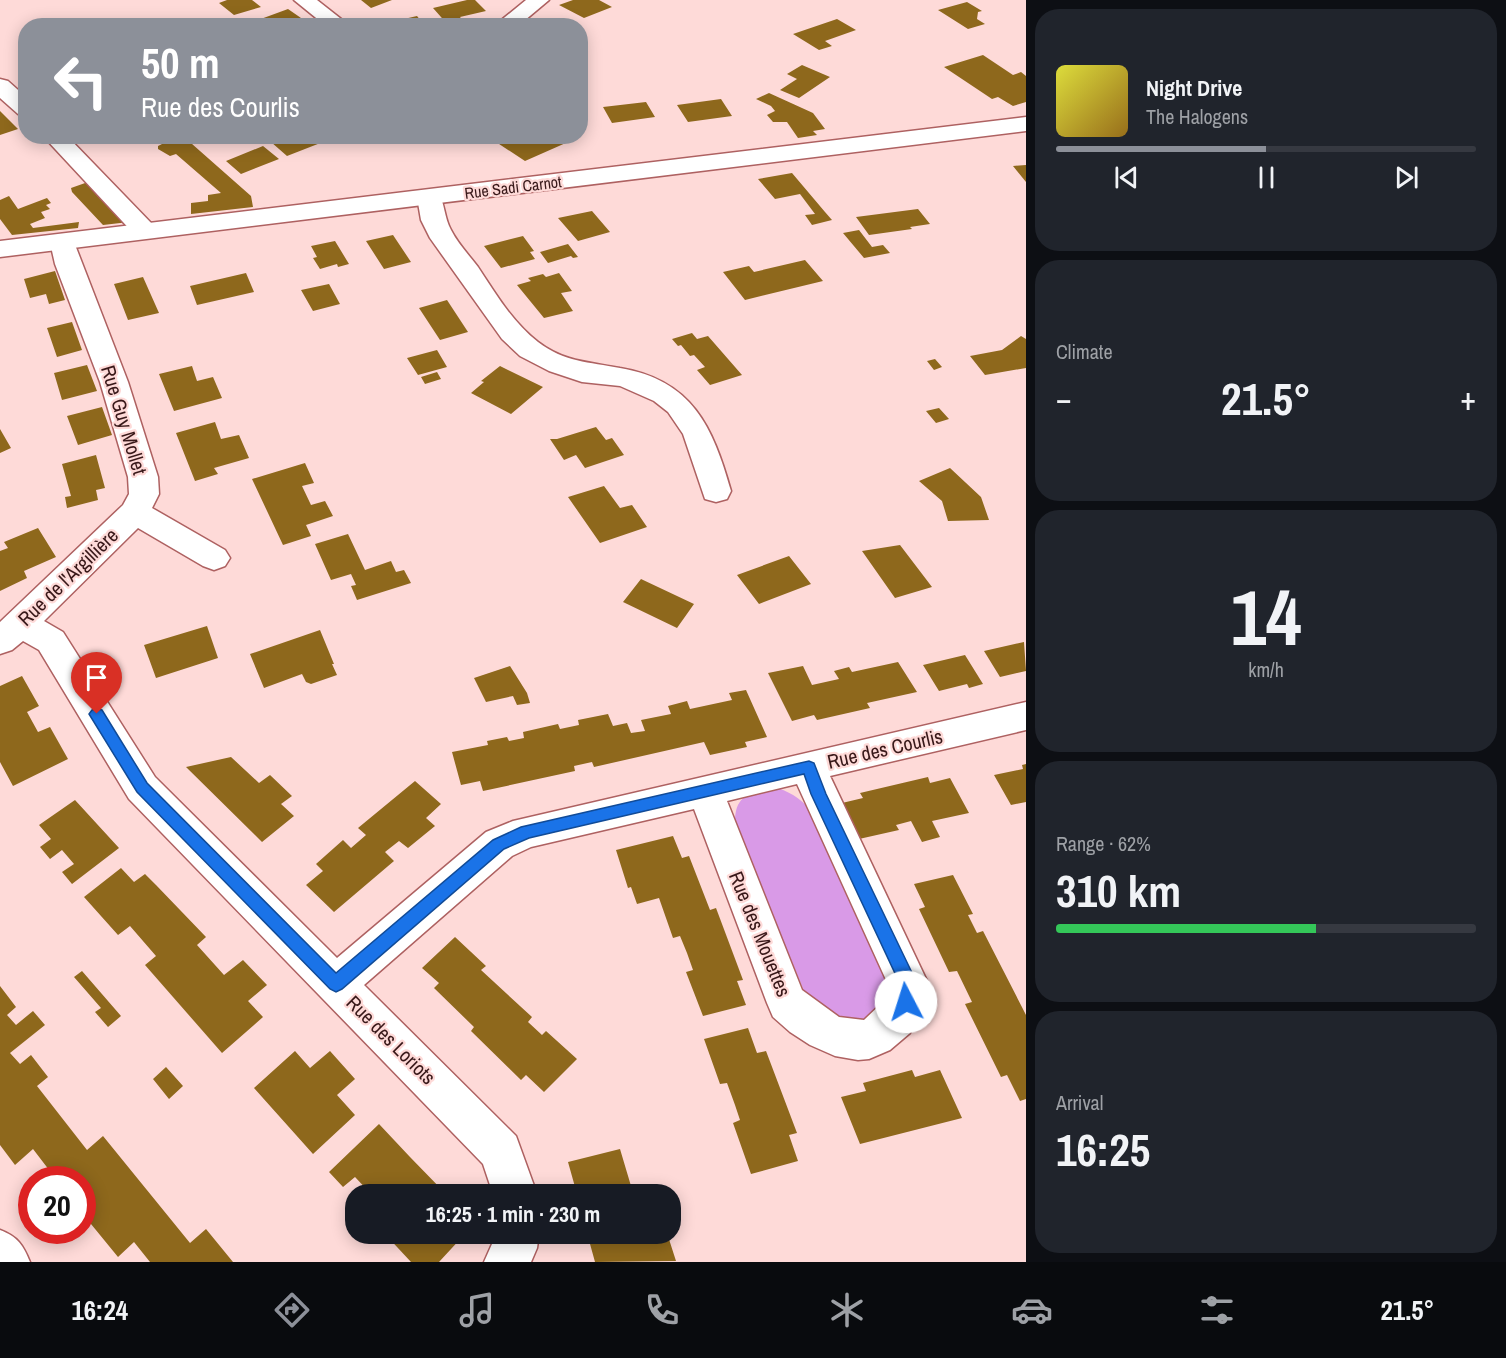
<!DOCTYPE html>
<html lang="en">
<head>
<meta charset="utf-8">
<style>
	:root { --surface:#171b24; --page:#20242c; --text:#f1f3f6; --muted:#9ea1a6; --line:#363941; --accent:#8c9099 }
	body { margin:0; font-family:"Archivo Narrow",sans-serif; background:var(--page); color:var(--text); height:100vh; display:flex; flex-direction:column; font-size:22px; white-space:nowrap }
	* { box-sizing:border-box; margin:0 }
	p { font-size:20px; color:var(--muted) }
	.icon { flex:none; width:33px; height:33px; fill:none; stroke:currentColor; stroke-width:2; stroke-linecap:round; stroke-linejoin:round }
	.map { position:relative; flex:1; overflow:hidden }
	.sheet { display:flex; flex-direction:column; gap:9px; padding:9px; background:#0d0f14; width:480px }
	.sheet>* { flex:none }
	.top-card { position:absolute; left:18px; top:18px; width:570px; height:126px; border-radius:24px; box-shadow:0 3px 15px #0003; background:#8c9099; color:#fff; overflow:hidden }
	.speed { position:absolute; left:18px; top:1166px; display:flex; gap:12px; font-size:30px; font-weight:700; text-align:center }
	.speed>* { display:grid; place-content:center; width:78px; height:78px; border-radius:50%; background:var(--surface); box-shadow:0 3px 15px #0003; line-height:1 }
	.speed .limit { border:9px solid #d22; background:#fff; color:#111 }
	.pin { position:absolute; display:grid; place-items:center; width:51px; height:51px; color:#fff; margin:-62px -26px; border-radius:50% 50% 50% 0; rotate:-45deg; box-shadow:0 0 6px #0007 }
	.pin .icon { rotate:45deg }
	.me { position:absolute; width:66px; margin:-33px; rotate:355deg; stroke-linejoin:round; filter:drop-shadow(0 0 4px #0008) }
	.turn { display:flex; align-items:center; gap:21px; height:126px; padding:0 24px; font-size:27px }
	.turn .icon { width:78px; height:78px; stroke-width:2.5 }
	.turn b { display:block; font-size:42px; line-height:51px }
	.big { font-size:45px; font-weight:700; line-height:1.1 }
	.sheet .card { flex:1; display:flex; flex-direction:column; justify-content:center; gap:9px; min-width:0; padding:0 21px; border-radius:24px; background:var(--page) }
	.sheet .dial { align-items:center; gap:0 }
	.dial b { font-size:78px; line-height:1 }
	.song { display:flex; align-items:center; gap:18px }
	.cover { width:72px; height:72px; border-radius:9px; background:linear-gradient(135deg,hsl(60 70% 55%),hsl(40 70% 35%)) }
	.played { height:6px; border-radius:3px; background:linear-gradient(90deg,var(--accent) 50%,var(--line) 50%) }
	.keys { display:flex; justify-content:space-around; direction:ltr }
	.heat { display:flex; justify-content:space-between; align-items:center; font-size:33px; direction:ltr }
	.charge { height:9px; border-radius:4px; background:linear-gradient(90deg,#34c759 62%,var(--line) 0) }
	.trip { position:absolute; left:345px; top:1184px; width:336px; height:60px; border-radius:24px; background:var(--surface); box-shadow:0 3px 15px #0003; font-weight:700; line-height:60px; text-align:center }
	.dock { display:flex; height:96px; justify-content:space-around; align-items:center; background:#090b0e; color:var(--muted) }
	.dock .icon { width:42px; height:42px }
	.dock .current { color:var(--accent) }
	.dock b { font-size:27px; color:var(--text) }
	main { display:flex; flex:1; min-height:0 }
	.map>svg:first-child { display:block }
	.green { fill:#d99ae7 }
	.building { fill:#8e681c }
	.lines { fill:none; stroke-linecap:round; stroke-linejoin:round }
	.minor-casing { stroke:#ae6161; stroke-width:3 }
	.major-casing { stroke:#ae6161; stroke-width:3 }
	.minor { fill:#fff; fill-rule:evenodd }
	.major { fill:#fff; fill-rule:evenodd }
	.route { fill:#1a73e8; stroke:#114b97; stroke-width:1.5 }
	.labels { text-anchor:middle; stroke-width:4.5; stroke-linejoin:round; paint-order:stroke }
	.far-street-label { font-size:16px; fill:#381819; stroke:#fedad8 }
	.street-label { font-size:20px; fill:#381819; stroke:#fedad8 }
</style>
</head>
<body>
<main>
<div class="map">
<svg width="1026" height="1262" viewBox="0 0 1026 1262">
	<rect width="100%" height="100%" fill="#fedad8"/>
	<path class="green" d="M778 788C794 794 803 800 814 815L888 981 889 999 867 1022 844 1023 809 1003 735 825C734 793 751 792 778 788Z"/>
	<path class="building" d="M227 0H252L261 7 234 15 219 3Z
		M361 0H392L371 8Z
		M467 0H475L486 11 460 17 466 24 449 26 433 8Z
		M573 0H599L612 7 584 18 559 5Z
		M967 2 982 11 978 12 977 19 985 24 968 29 938 10Z
		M288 9 301 18 281 26H242Z
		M417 16 425 26H398L407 22 404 19Z
		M550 18 564 26 532 25Z
		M837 19 856 30 825 41 832 46 819 50 793 34Z
		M983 55 1013 75 1021 72 1026 76V102L1013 106 998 97 992 99 944 67Z
		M802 65 830 77 799 98 780 90 797 79 787 74Z
		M769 93 813 113 825 129 813 131 817 135 798 138 787 122H773L767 115 775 111 771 106 756 99Z
		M721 99 732 116 688 122 677 105Z
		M646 102 655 117 612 123 603 107Z
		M0 111 18 129 0 135Z
		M157 136H183L251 196 253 207 191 214V203L208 201V195L221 193 176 154 170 156 158 149V146L164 143Z
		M286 136H324L328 140 287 156 271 142Z
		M487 136H560L568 142 525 161Z
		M263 146 279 159 241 174 226 161Z
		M1026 165V182L1013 166Z
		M792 173 825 212 832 220 812 225 805 215 815 214 800 194 775 199 758 179Z
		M88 182 129 222 103 225 72 192 71 188Z
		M9 196 18 209 47 198 51 203 46 205 50 209 41 212 45 218 30 224 33 228 79 222 78 228 12 235 0 219V200Z
		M918 209 930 224 910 227 912 229 869 235 856 217Z
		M592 211 610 232 578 241 558 218Z
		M859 230 872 247 883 245 890 253 864 258 843 233Z
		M393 235 411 262 384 269 366 241Z
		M523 236 534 251 530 252 535 259 501 268 484 246Z
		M335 241 349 264 338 267 337 264 320 269 313 258 317 257 311 246Z
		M568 244 578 257 573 258 571 256 548 263 540 252Z
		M805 260 823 281 745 300 723 272 749 266 754 272Z
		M55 271 65 300 49 304 46 294 30 298 24 279Z
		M246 273 254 292 197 305 190 286Z
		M559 273 572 291 561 293 573 311 544 318 517 285 531 281 528 278 543 274 546 277Z
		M143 277 159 313 128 320 114 284Z
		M329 284 340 304 313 311 301 290Z
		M447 300 468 332 440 340 419 308Z
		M72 322 82 350 57 357 47 328Z
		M692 333 697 339 708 336 742 375 710 385 697 370 705 367 694 355 690 356 681 345 678 346 672 339Z
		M1021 336 1026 339V368L985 375 970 356 1002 350Z
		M437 350 447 367 418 375 407 358Z
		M935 359 942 367 934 370 927 361Z
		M87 365 97 391 62 400 54 373Z
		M192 366 197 381 213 377 222 398 174 411 159 374Z
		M500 366 543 387 511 414 471 393 484 382 481 381Z
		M437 372 441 379 425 384 421 377Z
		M102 407 112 435 78 445 67 416Z
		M939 408 949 419 936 423 926 411Z
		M215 422 221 439 239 435 249 458 214 468 218 474 195 481 176 433Z
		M596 427 606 440 612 438 624 455 585 468 576 455 564 460 550 439H557Z
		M0 429 11 448 0 453Z
		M96 455 105 488 96 490 98 500 67 508 65 497 71 496 62 464Z
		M305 463 314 483 302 486 311 505 325 501 333 516 306 525 311 536 283 545 252 479Z
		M950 468 981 497 989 520 948 521 942 501 919 481Z
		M604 486 620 508 632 505 647 527 600 543 568 497Z
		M38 528 56 557 24 571 27 578 0 591V551L8 548 4 542Z
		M348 534 365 570 391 561 396 572 404 570 411 583 357 600 351 586 356 585 351 574 331 580 315 544Z
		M900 545 932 587 895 598 862 551Z
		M789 556 811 584 759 604 737 575Z
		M641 579 694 604 677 628 623 602Z
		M207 626 218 658 156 678 144 645Z
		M320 630 334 664H332L337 675 311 684 306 682 302 674 264 688 250 654Z
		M1024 642 1026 671 1000 677 984 651Z
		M965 655 983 684 969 688 967 684 939 691 923 665Z
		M898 662 917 692 867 703 870 708 817 720 814 715 792 721 768 673 803 666 812 685 839 679 834 671 849 667 852 672Z
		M510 666 527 693 530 703 517 705 513 696 486 702 474 678Z
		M22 676 39 706 27 712 38 732 50 727 68 759 13 786 0 762V686Z
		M746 690 767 737 745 742 747 747 710 755 704 742 594 767 592 762 574 766 575 771 483 791 480 781 461 785 452 752 488 745 487 741 507 737 509 741 524 738 523 732 558 724 560 729 579 725 578 720 608 714 613 726 627 723 631 733 645 731 641 720 671 714 668 706 687 701 690 709 732 700 729 693Z
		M231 757 259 783 270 775 292 796 281 804 294 816 262 842 186 767Z
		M1026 764V802L1011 805 994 775 1023 769 1022 765Z
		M928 777 930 783 950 778 969 813 932 821 940 837 922 842 911 821 896 825 899 830 859 839 842 803 863 798 860 793Z
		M415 781 441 804 426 818 435 826 408 848 399 841 385 852 394 861 334 912 306 885 323 871 316 864 343 840 351 848 366 835 358 828Z
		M75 800 119 848 72 884 62 872 74 864 62 850 50 859 40 847 51 839 39 825Z
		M673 836 682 858 689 856 710 910 716 908 743 980 737 981 746 1005 703 1016 686 972 693 970 687 953 680 936 673 938 659 898 637 904 631 887 628 888 616 850Z
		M121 868 134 882 145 874 156 885 206 937 197 945 224 975 243 960 267 985 248 1001 263 1017 222 1053 145 965 156 956 130 926 118 935 84 897Z
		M953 875 973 914 968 915 977 933 983 931 1026 1015V1099L1020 1101 1007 1075 1001 1077 965 1004 972 1002 957 971 949 972 919 909 925 907 914 884Z
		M455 937 486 966 481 970 532 1017 528 1022 542 1035 546 1031 577 1059 544 1092 526 1075 521 1080 471 1031 474 1027 434 988 439 983 422 968Z
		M82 971 121 1016 108 1027 95 1012 101 1008 74 977Z
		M0 986 16 1007 7 1015 16 1025 33 1011 45 1025 10 1053 20 1064 31 1055 48 1077 37 1086 87 1150 103 1136 190 1243 206 1229 233 1262H150L134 1242 118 1257 82 1213V1179H56L33 1149 15 1165 0 1145Z
		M748 1028 757 1053 766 1051 797 1133 789 1135 798 1161 751 1174 733 1123 740 1120 735 1105 727 1083 720 1084 704 1039Z
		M295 1051 310 1068 330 1051 355 1079 337 1095 355 1115 313 1154 254 1088Z
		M166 1067 183 1086 169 1099 153 1079Z
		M912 1070 915 1077 940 1070 962 1118 860 1144 841 1097 866 1091 863 1083Z
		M379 1124 410 1157 446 1194H371L355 1177 343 1187 329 1172Z
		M620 1149 631 1186 615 1191 616 1194H577L568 1162Z
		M384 1233H461L463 1236 439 1262H411Z
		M587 1233H667L676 1261 595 1262Z"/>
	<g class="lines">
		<g class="minor-casing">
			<path id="minor" d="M294 0H317L350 26H326Z
				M526 0H549L518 26H494Z
				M0 79 8 81 26 97V116L18 114 0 98Z
				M43 136H67L154 226 157 231 154 236 145 238 136 236Z
				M429 190 438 192C445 203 444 218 451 230 458 244 469 255 478 267 496 294 512 322 538 342 564 362 589 362 620 368 692 380 713 427 731 491L727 499 716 502 705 499 683 434 668 412 654 401 620 386 582 382 549 371 520 356 502 339 430 238 421 220 417 197 420 192Z
				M63 234 72 237 128 382 158 477 159 494 152 508 225 550 230 558 225 566 214 570 203 566 138 528 44 621 63 632 155 777 337 958 486 832 513 821 1026 702V730L830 776 927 981 924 1002 910 1033 890 1050 869 1059 858 1060 835 1056 810 1045 790 1032 773 1017 767 1003 694 809 531 847 512 856 364 985 516 1136 537 1194H493L483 1164 129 799 39 650 23 641 12 650 0 654V622L123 505 129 494 128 477 100 382 55 264 50 242 54 237ZM797 784 887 982 884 1001 864 1020 839 1017 802 990 727 801Z
				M0 1230C18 1237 23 1245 30 1262H0Z
				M493 1233H539L537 1248 531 1262H484L492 1244Z"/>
		</g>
		<g class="major-casing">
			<path id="major" d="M1026 117V131L0 257V241Z"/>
		</g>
		<use href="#minor" class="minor"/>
		<use href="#major" class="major"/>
	</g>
	<path class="route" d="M97 709 102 710 147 783 336 973 493 840 521 827 809 761 814 763 826 794 916 981 912 1008 906 1010 900 1008 898 1002 899 982 811 794 804 774 529 838 504 849 342 989 336 992 330 989 137 792 89 714 92 710Z"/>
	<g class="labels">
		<g class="far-street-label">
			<text transform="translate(513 187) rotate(-7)" y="6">Rue Sadi Carnot</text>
		</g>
		<g class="street-label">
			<text transform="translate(124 420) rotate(73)" y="7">Rue Guy Mollet</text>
			<text transform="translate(68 577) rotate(-44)" y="7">Rue de l'Argillière</text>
			<text transform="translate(885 749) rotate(-13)" y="7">Rue des Courlis</text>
			<text transform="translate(760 934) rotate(68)" y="7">Rue des Mouettes</text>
			<text transform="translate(391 1040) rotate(45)" y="7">Rue des Loriots</text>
		</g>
	</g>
</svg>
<div class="speed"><div class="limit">20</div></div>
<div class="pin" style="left:97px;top:714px;background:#d93025"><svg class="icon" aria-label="arrive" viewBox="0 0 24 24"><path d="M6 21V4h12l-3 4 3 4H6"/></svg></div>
<svg class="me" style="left:906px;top:1002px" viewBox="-20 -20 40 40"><circle r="19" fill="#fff"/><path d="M0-13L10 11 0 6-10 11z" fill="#1a73e8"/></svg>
<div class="trip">16:25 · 1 min · 230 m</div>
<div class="top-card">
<div class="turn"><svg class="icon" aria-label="left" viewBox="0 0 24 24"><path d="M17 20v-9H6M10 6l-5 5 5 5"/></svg><div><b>50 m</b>Rue des Courlis</div></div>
</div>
</div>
<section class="sheet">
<div class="card">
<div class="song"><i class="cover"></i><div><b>Night Drive</b><p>The Halogens</p></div></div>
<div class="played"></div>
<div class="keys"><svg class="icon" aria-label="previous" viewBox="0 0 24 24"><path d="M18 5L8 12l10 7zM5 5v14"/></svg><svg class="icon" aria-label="pause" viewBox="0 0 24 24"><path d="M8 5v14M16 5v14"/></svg><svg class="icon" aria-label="next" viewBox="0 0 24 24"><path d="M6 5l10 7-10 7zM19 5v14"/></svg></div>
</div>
<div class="card"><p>Climate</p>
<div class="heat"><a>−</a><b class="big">21.5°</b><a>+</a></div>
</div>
<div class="card dial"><b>14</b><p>km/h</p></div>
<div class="card"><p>Range · 62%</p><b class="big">310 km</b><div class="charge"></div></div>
<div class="card"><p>Arrival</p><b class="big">16:25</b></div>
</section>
</main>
<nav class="dock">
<b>16:24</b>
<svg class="icon current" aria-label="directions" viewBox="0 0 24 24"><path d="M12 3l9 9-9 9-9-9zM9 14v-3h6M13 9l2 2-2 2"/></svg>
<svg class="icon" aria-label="music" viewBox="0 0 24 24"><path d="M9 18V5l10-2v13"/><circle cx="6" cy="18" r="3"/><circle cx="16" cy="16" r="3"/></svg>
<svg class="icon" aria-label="phone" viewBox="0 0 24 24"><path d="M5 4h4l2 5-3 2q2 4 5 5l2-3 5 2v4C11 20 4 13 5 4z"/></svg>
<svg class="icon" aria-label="climate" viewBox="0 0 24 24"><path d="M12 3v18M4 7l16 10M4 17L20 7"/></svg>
<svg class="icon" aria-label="car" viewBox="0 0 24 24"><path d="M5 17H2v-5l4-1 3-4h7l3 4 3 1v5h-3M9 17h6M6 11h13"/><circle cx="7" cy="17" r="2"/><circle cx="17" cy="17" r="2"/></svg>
<svg class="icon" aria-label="filters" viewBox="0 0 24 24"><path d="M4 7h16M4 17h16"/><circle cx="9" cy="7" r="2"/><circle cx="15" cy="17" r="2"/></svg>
<b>21.5°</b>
</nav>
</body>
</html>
